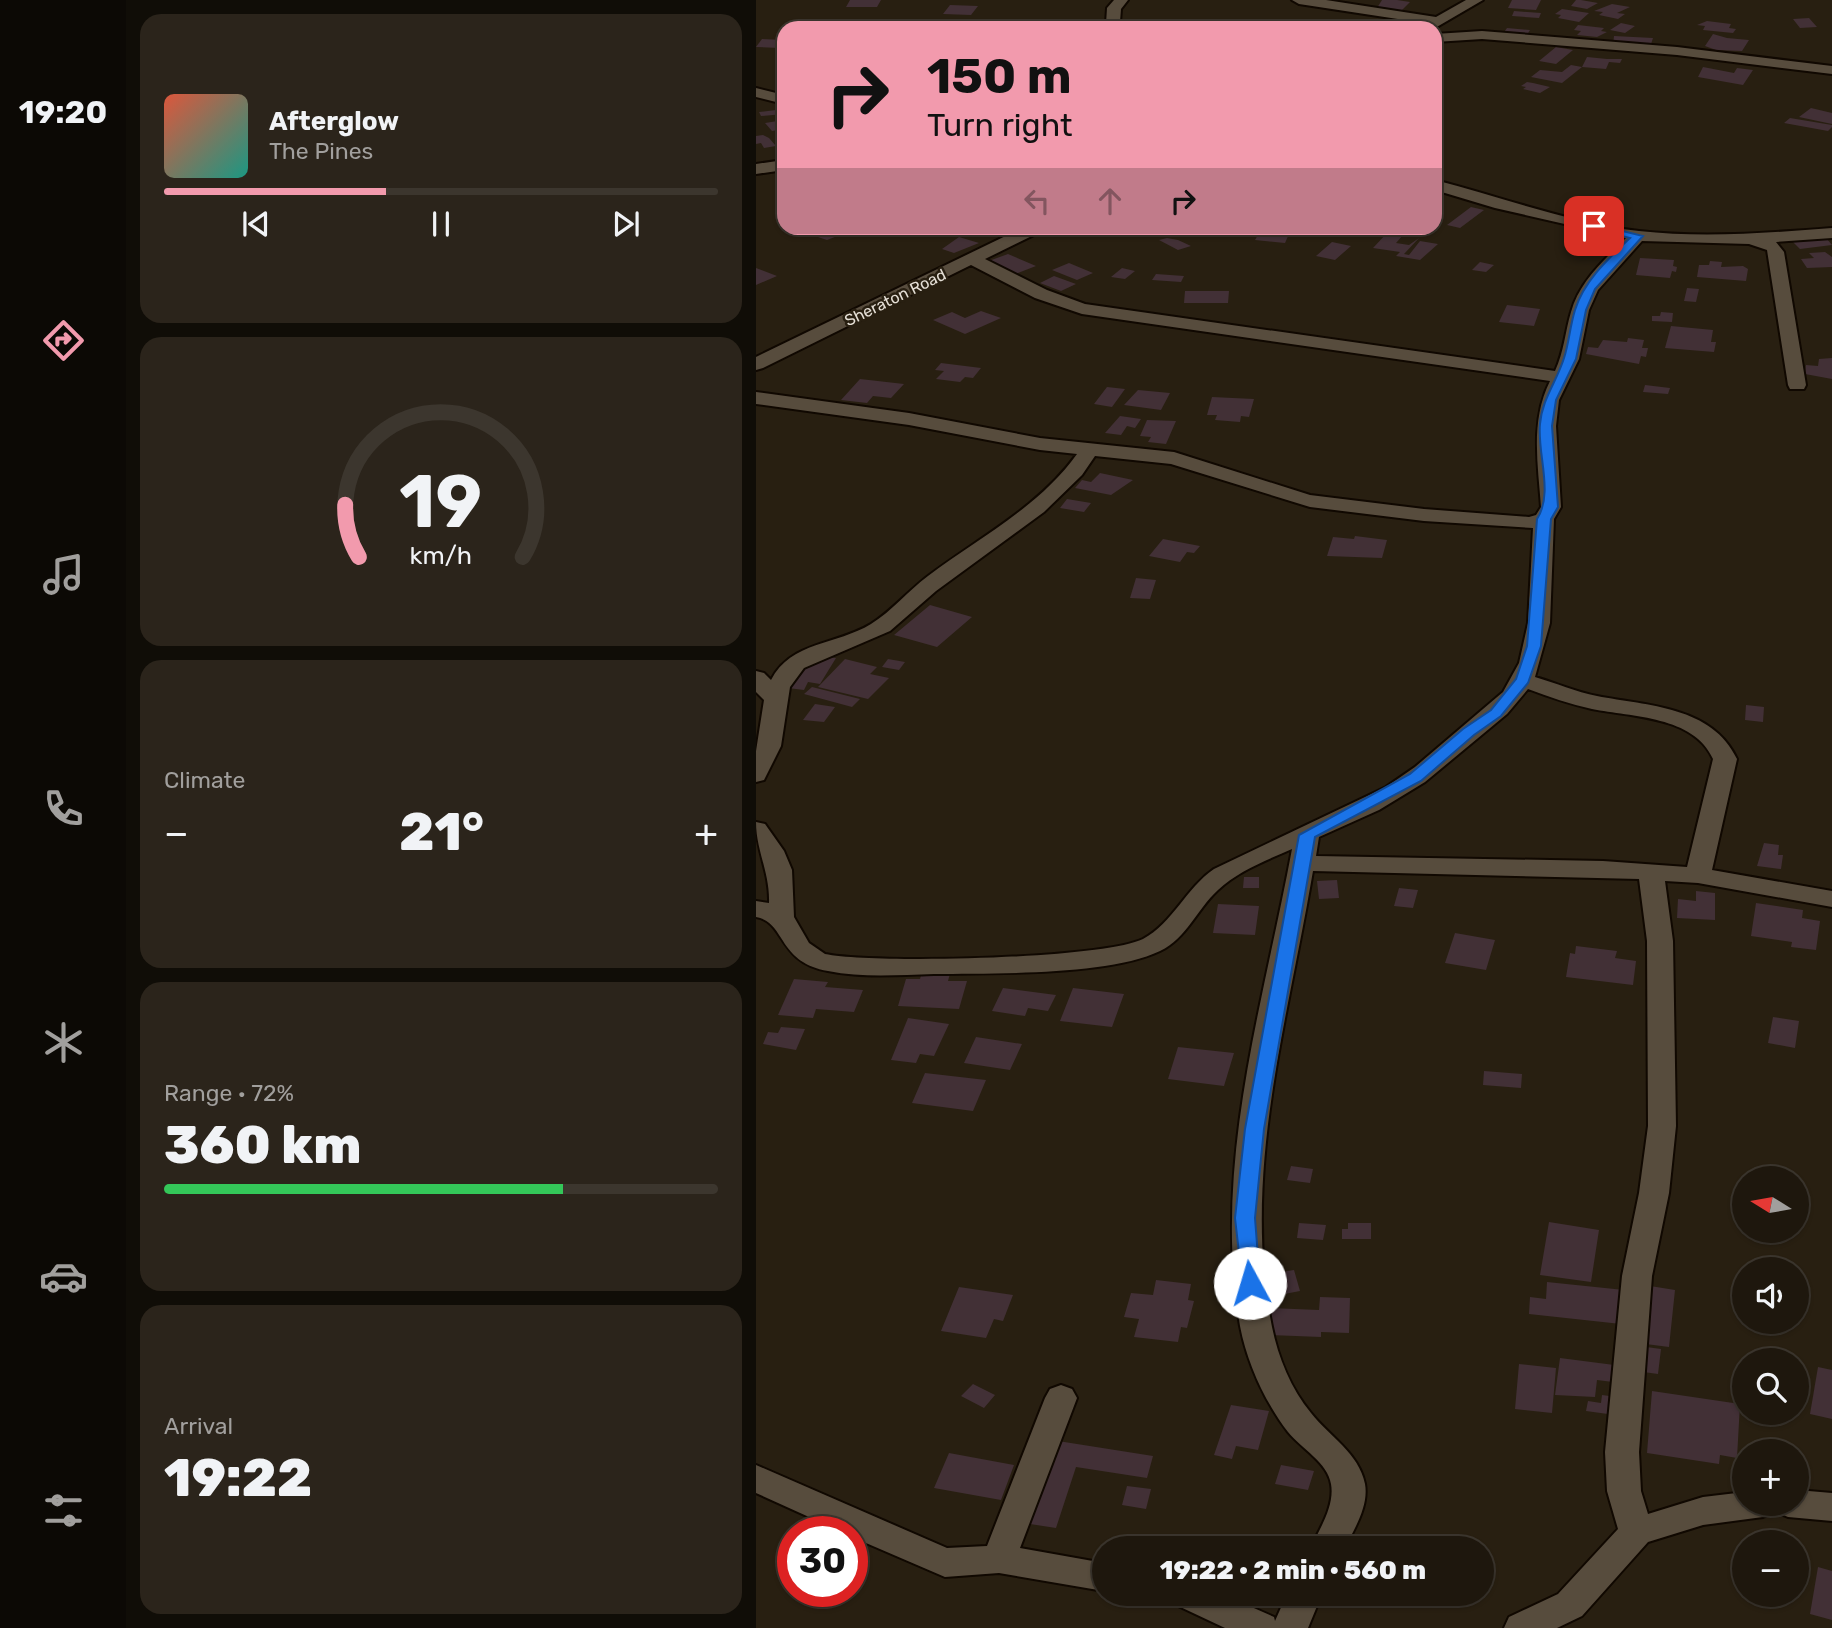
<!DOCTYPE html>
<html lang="en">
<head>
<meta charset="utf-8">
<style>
	:root { --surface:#1e170d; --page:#2b241b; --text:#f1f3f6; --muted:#a19f9d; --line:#3c362e; --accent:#f29aad }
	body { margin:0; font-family:Rubik,sans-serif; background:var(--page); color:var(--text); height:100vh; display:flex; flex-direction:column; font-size:26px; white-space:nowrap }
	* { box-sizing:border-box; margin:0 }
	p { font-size:23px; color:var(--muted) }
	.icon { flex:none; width:38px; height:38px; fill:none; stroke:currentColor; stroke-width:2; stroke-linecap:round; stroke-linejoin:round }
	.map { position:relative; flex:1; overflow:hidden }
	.side { display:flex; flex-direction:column; gap:14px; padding:14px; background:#100d07; width:630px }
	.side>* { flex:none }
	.top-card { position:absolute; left:21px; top:21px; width:665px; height:214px; border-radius:21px; box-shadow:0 2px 5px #0004,0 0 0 2px var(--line); background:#f29aad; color:#111; overflow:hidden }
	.needle { width:46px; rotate:281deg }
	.buttons { position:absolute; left:976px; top:1166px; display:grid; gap:14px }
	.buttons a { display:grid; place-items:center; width:77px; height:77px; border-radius:50%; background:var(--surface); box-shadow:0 2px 5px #0004,0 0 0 2px var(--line); font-size:35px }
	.speed { position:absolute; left:21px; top:1516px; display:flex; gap:14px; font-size:35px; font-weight:700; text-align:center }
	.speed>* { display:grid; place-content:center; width:91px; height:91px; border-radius:50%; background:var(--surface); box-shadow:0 2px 5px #0004,0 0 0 2px var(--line); line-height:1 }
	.speed .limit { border:10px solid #d22; background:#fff; color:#111 }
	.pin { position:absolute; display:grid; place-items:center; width:60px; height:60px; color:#fff; margin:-30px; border-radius:14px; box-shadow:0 4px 10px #0006 }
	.me { position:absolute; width:77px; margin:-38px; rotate:354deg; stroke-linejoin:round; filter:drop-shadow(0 0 5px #0008) }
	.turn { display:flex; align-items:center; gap:24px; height:147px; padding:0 35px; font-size:32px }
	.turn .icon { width:91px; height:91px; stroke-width:2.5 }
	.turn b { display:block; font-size:49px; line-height:60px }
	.lanes { display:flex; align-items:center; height:66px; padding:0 35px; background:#0003; justify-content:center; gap:35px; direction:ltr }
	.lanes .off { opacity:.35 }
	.big { font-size:52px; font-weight:800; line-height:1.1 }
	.side .widget { flex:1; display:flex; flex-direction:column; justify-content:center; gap:10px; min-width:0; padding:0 24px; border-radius:21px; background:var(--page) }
	.side .dial { align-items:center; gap:0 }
	.dial svg { height:182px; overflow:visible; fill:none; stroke:var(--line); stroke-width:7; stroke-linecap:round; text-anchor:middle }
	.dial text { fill:var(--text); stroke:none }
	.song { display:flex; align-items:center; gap:21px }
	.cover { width:84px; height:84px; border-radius:10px; background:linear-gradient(135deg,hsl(10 70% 55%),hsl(170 70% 35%)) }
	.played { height:7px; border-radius:4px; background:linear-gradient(90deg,var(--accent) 40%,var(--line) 40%) }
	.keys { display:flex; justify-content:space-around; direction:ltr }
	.heat { display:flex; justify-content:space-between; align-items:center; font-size:38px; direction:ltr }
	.charge { height:10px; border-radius:5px; background:linear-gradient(90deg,#34c759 72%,var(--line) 0) }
	.trip { position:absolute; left:336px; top:1536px; width:402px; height:70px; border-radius:35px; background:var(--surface); box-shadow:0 2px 5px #0004,0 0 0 2px var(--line); font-weight:800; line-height:70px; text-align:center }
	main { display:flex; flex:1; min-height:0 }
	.tab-bar { display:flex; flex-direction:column; width:126px; justify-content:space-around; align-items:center; background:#0c0905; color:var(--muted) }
	.tab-bar .icon { width:49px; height:49px }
	.tab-bar .active { color:var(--accent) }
	.tab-bar b { font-size:32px; color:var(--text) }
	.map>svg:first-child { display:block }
	.building { fill:#423036 }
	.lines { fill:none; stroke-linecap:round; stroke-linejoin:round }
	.minor-casing { stroke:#100801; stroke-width:4 }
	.minor { fill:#574c3d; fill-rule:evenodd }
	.route { fill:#1a73e8; stroke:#114b97; stroke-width:2 }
	.labels { text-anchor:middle; stroke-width:5; stroke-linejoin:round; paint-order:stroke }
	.far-street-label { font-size:16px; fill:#e5dfd6; stroke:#281f11 }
</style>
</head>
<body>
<main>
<nav class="tab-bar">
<b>19:20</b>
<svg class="icon active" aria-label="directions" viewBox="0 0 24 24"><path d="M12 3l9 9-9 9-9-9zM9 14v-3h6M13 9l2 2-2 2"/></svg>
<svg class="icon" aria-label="music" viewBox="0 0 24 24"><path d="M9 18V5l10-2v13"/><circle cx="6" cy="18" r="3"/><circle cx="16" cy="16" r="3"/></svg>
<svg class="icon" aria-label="phone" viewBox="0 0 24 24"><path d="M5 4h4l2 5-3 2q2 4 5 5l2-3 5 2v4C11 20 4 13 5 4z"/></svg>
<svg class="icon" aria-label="climate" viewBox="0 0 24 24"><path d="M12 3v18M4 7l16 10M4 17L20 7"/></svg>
<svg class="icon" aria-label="car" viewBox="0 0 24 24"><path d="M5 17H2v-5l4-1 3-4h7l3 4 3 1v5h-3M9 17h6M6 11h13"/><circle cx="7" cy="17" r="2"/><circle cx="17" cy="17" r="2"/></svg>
<svg class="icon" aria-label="filters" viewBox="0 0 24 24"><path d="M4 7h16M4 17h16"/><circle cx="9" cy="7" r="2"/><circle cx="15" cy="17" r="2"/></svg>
</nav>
<section class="side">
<div class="widget">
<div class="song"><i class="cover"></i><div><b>Afterglow</b><p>The Pines</p></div></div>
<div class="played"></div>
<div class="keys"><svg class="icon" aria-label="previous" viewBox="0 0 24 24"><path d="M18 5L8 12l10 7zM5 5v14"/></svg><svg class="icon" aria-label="pause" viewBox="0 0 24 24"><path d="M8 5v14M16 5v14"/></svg><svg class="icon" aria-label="next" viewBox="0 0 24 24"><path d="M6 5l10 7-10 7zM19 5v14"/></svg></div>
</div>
<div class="widget dial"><svg viewBox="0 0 100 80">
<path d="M14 69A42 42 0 1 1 86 69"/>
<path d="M14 69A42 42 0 0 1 8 46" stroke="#f29aad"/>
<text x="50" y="56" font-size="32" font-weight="700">19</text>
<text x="50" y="72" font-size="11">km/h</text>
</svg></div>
<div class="widget"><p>Climate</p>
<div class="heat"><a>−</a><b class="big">21°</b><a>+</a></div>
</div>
<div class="widget"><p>Range · 72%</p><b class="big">360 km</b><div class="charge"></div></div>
<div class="widget"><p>Arrival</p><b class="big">19:22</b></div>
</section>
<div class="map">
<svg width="1076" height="1628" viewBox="0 0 1076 1628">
	<rect width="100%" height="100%" fill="#281f11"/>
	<path class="building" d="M94 0H125L121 7H90Z
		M626 0H641L654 2 645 11 621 8Z
		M756 0H785L780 10 752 8Z
		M820 0H825L842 3 831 9 815 6Z
		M856 4 874 7 861 13 869 14 862 19 843 15 847 12 838 11Z
		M194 5 222 6 215 15 187 14Z
		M806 9 833 13 823 22 802 18 805 15 799 14Z
		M758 11 785 13 783 18 756 16Z
		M1053 18 1061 27 1044 28 1037 19Z
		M951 21 975 24 973 28 980 29 977 33 947 30 949 26 941 25Z
		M865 23 879 26 869 33 854 30Z
		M822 25 848 28 845 31 851 32 841 37 821 35 825 31 818 30Z
		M751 28 774 30 769 38 746 35Z
		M957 34 971 38 993 40 986 51 960 50 949 46Z
		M858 36 897 38 895 44 857 45Z
		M6 39 28 40V44L24 48 0 47Z
		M800 47 817 50 800 64 783 61Z
		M831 57 851 59H866L864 63 853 62 850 69 826 67Z
		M815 65 826 67 806 83 775 77 784 70 806 72Z
		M947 67 978 73 981 68 997 70 987 85 942 77Z
		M771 82 777 83 794 87 784 93 767 89 770 87 765 86Z
		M1055 108 1076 113V124L1043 117Z
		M28 109V114L5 116 3 112Z
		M1034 118 1076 125V127L1072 131 1028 123Z
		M28 120V129L16 131 9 123Z
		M7 135 13 138 20 146 8 148 5 143 0 144V136Z
		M715 207 728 210 704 228 691 225Z
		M68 228H102L71 240 53 234Z
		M506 228H522L521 231 533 234 529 243 499 240Z
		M631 233 647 235 640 243 653 245 663 238 648 254 653 255 664 241 682 244 664 260 640 256 644 252 617 248Z
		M203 237 223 243 198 253 186 249Z
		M411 238 422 240 435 246 422 250 403 240Z
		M1071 239 1076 245 1044 249 1037 242Z
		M576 242 595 246 579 260 560 256Z
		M1069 252 1076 257V267L1051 268 1045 259 1058 258 1053 253Z
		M252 254 280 266 257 275 230 262Z
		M884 258 918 260 917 266 921 267 920 272 916 271 914 278 880 275Z
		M954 261 966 262 965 267 987 266 992 269 990 281 941 277 943 265H953Z
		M724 262 738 265 730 272 716 270Z
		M313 263 337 273 321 280 296 270Z
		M0 268 21 276 0 285Z
		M366 268 379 271 369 279 355 277Z
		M400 274 428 276 425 282 396 280Z
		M298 276 320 284 305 291 284 283Z
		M931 288 943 289 940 302 928 301Z
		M429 291H473L472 303H428Z
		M751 305 784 309 778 326 743 322Z
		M225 311 245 318 209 334 177 320 196 312 209 318Z
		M905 312 917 313 916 322 896 321V316H904Z
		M915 326 957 330 955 342H960L958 352 909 348Z
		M872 338 888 340 886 348H892L890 357 885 356 883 364 830 354 832 347 842 348 847 340 871 342Z
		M1076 358V379L1049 374 1050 365 1062 366 1063 359Z
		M185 363 225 368 217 378 209 377 204 382 180 379 188 371 179 370Z
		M104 379 148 384 135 398 117 396 111 403 85 400Z
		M889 385 914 388 912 394 887 392Z
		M351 387 369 389 356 407 338 404Z
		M382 390 414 393 405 410 368 405Z
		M456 397 498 399 493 417 485 416 484 422 459 420 461 415H451Z
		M364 416 385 419 379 428 371 426 365 435 349 433Z
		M391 420 420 421 410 444 392 442 395 437 384 436Z
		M344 473 377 480 355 495 319 488 326 480 335 482Z
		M311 499 335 503 328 512 304 508Z
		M599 536 631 540 626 558 571 556 577 537 598 539Z
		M407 539 444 546 438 553 431 552 424 562 393 556Z
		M380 578 400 580 394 599 374 598Z
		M174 605 216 617 181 647 138 635Z
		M54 655 80 658 64 684 52 682 48 690 32 688Z
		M89 659 121 667 114 674 133 678 112 699 62 687Z
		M132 659 149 662 143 670 126 667Z
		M56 687 104 699 96 707 48 694Z
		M59 704 79 707 68 722 47 720Z
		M990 705 1008 707 1007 722 989 720Z
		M1008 843 1023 845 1022 855H1027L1025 869 1001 866Z
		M488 877H503V888H487Z
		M581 880 583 898 563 899 561 881Z
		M643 888 662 890 657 908 638 906Z
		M940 891 959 893V920L921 918 922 899 940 901Z
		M1000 903 1047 910 1046 918 1064 921 1060 950 1035 947 1036 942 995 936Z
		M462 904 503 906 499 935 457 933Z
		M699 933 739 940 730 970 689 963Z
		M820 946 861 951 859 958 880 961 877 985 810 977 814 953 819 954Z
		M167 969 195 970 192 981H211L203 1009 142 1006 150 979H164Z
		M38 979 72 982 69 987 107 990 98 1012 60 1009 57 1018 22 1015Z
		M247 988 300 995 292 1011 272 1008 269 1016 236 1011Z
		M317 988 368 994 356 1027 304 1021Z
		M1017 1017 1043 1021 1039 1048 1012 1043Z
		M152 1018 193 1024 178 1056 164 1054 160 1063 135 1060Z
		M25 1027 49 1029 40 1050 7 1044 12 1032 22 1033Z
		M220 1037 266 1044 254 1070 208 1063Z
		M422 1047 478 1053 468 1086 412 1079Z
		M728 1071 766 1074 765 1088 727 1085Z
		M169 1073 230 1080 217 1111 156 1103Z
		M535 1166 557 1169 554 1183 531 1180Z
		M793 1222 843 1230 835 1282 784 1275Z
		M543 1223 570 1225 567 1240 541 1238Z
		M592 1223H615V1239H586V1229H592Z
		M538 1270 544 1291 513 1297 507 1275Z
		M400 1280 435 1284 432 1300 438 1301 431 1328 425 1327 422 1342 378 1337 383 1319 368 1317 375 1293 397 1295Z
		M791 1282 868 1290 865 1324 773 1314 774 1297 790 1299Z
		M888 1285 919 1290 913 1347 882 1343Z
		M203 1287 257 1295 247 1321 238 1319 230 1338 185 1331Z
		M564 1297 594 1298 593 1333 565 1332V1337L512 1335 514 1308 563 1310Z
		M883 1346 905 1349 902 1374 880 1371Z
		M804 1358 866 1366 865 1383 841 1380 839 1397 799 1395Z
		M763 1364 800 1368 796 1413 759 1409Z
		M1062 1367 1076 1370V1419L1054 1414Z
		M217 1384 239 1395 228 1408 205 1396Z
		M896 1391 984 1404 981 1458 964 1455 963 1464 891 1453Z
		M846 1395 861 1397 859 1415 830 1411 832 1401 845 1403Z
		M475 1405 513 1411 502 1450 480 1446 476 1459 458 1455Z
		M302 1441 397 1456 391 1478 320 1467 300 1528 274 1524Z
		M193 1453 258 1465 245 1500 178 1488Z
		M525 1465 558 1471 552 1490 519 1484Z
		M371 1486 395 1489 390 1509 366 1505Z
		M1062 1567 1076 1571V1620L1054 1614Z"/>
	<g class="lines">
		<g class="minor-casing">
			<path id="minor" d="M358 0H372L365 9 364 22 370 28H354L350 24 351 8Z
				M536 0H570L680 17 710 0H727L679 28H662L668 23 543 4Z
				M726 31 921 47 1076 66V74L921 55 726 39 679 42V34Z
				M0 88 28 95V104L0 97Z
				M28 160V170L0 174V164Z
				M679 180C745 197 815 223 883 231 946 238 1012 233 1076 228V238L1020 242 1028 252 1050 385 1048 389H1034L1032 385 1011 250 993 244 886 241 842 290 833 310 823 359 803 400 800 426 805 507 798 519 794 623 779 677C800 683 820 692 841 696 892 706 956 706 981 759L956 870 1076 891V907L942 883 909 881 917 941 920 1126 913 1193 896 1276 883 1452 885 1491 892 1514 947 1497 989 1492V1503H1041V1490L1076 1493V1521L1032 1517 1020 1512 1007 1517 947 1525 892 1542 826 1616 801 1628H748L753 1617 802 1594 862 1529 851 1491 849 1452 866 1276 883 1193 892 1126 891 941 883 879 557 871C532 1021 485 1174 516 1327 522 1357 535 1389 555 1413 573 1436 603 1453 609 1484 613 1506 598 1530 588 1549H554C563 1530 579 1506 575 1484 572 1463 545 1448 532 1432 509 1402 491 1363 484 1326 456 1165 507 1006 536 849 511 860 482 871 462 890 441 909 431 938 404 951 352 976 238 973 178 974 143 975 106 978 72 971 21 962 30 922 0 917V901L13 903C14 872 0 851 0 822L9 824 28 851 36 870 38 917 53 943 69 954C118 964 346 959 387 939 417 923 430 888 458 869L630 787 659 767 747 692 763 663 772 623 777 528 668 521 554 507 415 464 339 456 326 475 288 512 180 591 134 631 48 668 34 687 25 746 8 780 0 782V751L8 700 0 692V671L8 673 15 680C35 641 81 645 115 624 136 611 152 591 172 576 224 537 283 507 321 454L284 450 153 425 0 404V392L153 413 284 438 418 452 554 495 668 509 773 517 780 515 785 507C782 464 774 421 794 381L326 314 279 298 215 265 7 368 0 370V357L266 228H286L284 232 229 259 291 290 329 304 799 371C808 352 809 332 815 312 823 282 849 259 870 238L739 208 679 190ZM772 689C793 697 814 704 836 709 876 717 938 716 957 759L931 867 847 861 560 856 563 837 623 810 669 782 751 714Z
				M305 1385 316 1389 321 1398 264 1548 348 1563V1591L243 1573 189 1577 96 1537V1531H84L0 1493V1465L191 1548 231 1546 289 1398 294 1389Z
				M413 1594H466L518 1617 519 1621 531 1594H566L552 1628H469L418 1604Z"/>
		</g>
		<use href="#minor" class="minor"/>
	</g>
	<path class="route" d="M834 223 887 236 839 289 830 310 820 359 800 400 796 426 802 507 795 519 785 646 772 683 745 716 718 735 665 781 559 837 508 1129 499 1218 504 1283 501 1288H487L479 1218 489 1129 543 835 654 774 707 729 735 710 760 679 771 646 781 519C798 493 781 454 784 424 786 399 801 381 808 358 813 343 814 326 819 310 828 281 852 259 874 238L834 228Z"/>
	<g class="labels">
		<g class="far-street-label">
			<text transform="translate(139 297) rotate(-26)" y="6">Sheraton Road</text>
		</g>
	</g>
</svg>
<div class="buttons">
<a><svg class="needle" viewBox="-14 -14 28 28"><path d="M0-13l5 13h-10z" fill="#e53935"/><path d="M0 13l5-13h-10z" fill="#a19f9d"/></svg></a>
<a><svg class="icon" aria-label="sound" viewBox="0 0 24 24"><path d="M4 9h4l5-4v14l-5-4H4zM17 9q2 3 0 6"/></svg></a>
<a><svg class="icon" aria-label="search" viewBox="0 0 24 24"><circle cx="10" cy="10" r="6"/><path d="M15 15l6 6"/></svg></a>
<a>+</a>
<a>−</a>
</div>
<div class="speed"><div class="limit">30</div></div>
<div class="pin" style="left:838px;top:226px;background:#d93025"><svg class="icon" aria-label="arrive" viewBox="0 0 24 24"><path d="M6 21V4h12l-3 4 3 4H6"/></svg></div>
<svg class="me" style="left:494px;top:1283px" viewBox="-20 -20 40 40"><circle r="19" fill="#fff"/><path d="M0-13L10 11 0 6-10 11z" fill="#1a73e8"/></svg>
<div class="trip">19:22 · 2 min · 560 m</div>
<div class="top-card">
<div class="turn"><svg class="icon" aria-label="right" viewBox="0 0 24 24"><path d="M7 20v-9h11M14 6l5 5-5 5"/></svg><div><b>150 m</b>Turn right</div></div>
<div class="lanes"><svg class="icon off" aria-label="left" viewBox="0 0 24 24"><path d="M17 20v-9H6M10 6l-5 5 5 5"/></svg><svg class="icon off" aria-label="ahead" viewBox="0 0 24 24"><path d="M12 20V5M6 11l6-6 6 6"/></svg><svg class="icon" aria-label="right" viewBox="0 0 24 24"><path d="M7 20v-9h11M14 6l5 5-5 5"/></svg></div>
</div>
</div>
</main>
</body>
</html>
